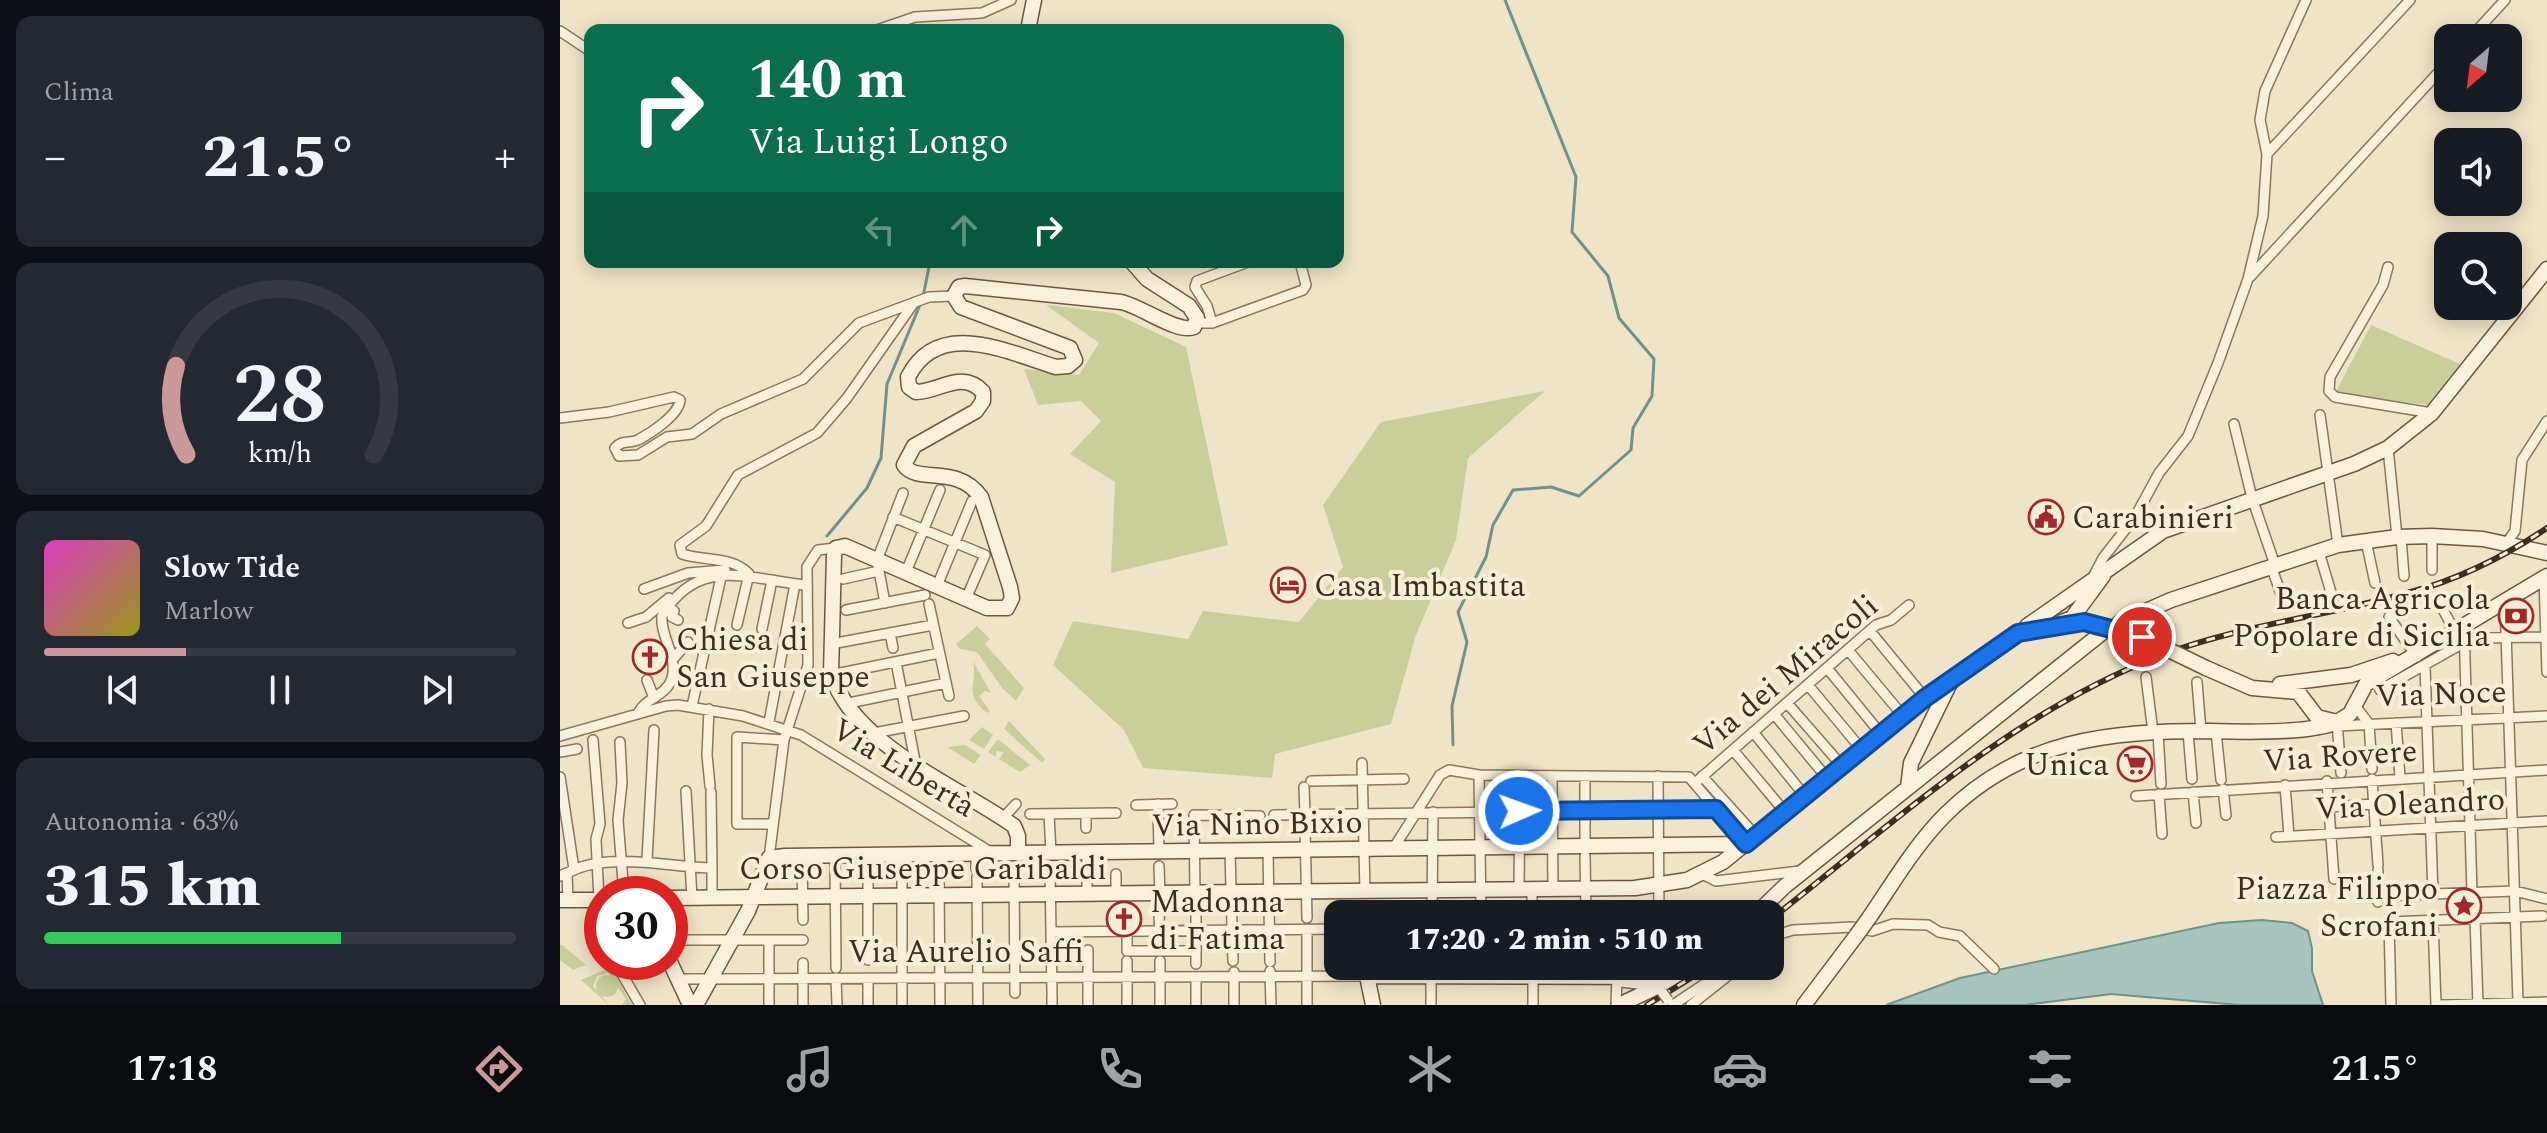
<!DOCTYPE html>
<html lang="it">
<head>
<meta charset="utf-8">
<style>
	:root { --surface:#171b24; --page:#242831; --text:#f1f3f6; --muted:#9ea1a6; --line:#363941; --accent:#cc999b }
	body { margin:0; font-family:Spectral,serif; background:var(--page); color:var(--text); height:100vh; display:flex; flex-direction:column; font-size:30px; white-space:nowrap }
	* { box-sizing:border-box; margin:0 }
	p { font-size:26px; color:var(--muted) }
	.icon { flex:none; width:44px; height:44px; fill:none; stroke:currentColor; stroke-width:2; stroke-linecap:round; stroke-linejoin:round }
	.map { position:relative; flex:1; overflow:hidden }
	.sheet { display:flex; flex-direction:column; gap:16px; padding:16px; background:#0d0f14; width:560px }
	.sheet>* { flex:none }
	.banner { position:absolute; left:24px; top:24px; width:760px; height:244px; border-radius:16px; box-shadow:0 4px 20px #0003; background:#0b6e4f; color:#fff; overflow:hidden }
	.needle { width:52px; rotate:208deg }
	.fabs { position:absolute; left:1874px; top:24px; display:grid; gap:16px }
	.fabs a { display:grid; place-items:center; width:88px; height:88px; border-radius:16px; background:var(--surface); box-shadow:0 4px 20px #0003; font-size:40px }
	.speed { position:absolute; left:24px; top:876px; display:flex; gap:16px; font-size:40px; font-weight:700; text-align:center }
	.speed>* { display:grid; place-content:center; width:104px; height:104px; border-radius:50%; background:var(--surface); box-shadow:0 4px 20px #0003; line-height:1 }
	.speed .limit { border:12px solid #d22; background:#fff; color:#111 }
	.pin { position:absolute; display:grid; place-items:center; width:68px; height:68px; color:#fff; margin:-34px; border:4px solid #fff; border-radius:50%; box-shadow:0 2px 8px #0007 }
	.me { position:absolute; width:88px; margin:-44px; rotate:88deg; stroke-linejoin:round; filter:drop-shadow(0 0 6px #0008) }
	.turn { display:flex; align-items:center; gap:28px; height:168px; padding:0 32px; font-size:36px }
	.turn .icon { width:104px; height:104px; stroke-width:2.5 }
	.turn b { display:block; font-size:56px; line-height:68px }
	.lanes { display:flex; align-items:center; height:76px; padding:0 32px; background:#0003; justify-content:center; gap:40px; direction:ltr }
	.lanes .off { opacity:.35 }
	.big { font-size:60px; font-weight:800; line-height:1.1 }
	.sheet .widget { flex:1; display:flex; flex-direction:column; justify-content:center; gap:12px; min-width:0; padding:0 28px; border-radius:16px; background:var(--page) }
	.sheet .dial { align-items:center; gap:0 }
	.dial svg { height:208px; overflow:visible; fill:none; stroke:var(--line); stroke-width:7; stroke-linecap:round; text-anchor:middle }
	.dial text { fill:var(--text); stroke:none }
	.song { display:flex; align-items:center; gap:24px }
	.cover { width:96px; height:96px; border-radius:12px; background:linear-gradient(135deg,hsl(310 70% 55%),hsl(60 70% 35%)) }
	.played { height:8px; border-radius:4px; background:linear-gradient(90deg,var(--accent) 30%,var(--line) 30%) }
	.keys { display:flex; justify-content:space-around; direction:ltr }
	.heat { display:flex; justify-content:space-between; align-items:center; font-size:44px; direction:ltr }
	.charge { height:12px; border-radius:6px; background:linear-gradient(90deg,#34c759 63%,var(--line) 0) }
	.trip { position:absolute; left:764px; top:900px; width:460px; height:80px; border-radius:16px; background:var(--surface); box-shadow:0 4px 20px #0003; font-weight:800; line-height:80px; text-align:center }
	.tabs { display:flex; height:128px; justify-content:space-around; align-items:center; background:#090b0e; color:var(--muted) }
	.tabs .icon { width:56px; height:56px }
	.tabs .current { color:var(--accent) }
	.tabs b { font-size:36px; color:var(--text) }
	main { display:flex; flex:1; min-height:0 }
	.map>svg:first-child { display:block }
	.green { fill:#c9cf9b }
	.water { fill:#a9c4bc; stroke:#6f938a; stroke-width:2 }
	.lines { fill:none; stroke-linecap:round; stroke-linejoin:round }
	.stream { stroke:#6f938a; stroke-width:3 }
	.street-casing { stroke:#8d765c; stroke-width:12 }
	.secondary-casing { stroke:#6f573f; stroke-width:17 }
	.street { stroke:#faf1dc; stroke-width:9 }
	.secondary { stroke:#faf1dc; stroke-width:14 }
	.rail-casing { stroke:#3d2e20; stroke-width:6 }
	.rail { stroke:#f7eed8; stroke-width:3; stroke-dasharray:9; stroke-linecap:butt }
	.street-bridge-casing { stroke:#8d765c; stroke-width:12; stroke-linecap:butt }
	.secondary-bridge-casing { stroke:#6f573f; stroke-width:17; stroke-linecap:butt }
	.street-bridge { stroke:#faf1dc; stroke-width:9 }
	.secondary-bridge { stroke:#faf1dc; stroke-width:14 }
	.route-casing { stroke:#114b97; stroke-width:20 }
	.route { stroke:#1a73e8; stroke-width:14 }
	.labels { text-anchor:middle; stroke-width:8; stroke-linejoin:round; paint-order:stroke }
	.poi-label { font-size:32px; fill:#3d2e20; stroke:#f7eed8; text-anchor:start }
	.street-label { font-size:32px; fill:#3d2e20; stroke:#f7eed8 }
</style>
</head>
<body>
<main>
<section class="sheet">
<div class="widget"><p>Clima</p>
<div class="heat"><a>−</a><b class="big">21.5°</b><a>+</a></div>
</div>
<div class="widget dial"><svg viewBox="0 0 100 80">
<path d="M14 69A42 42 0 1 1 86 69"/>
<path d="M14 69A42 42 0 0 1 10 35" stroke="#cc999b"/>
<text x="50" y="56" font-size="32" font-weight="700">28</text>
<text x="50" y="72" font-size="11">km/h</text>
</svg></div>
<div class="widget">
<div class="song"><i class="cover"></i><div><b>Slow Tide</b><p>Marlow</p></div></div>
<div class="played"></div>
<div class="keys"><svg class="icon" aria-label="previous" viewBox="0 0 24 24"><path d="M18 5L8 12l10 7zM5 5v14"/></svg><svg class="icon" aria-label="pause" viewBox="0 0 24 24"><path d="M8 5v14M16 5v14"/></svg><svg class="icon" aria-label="next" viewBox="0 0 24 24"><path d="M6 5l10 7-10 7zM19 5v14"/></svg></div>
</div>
<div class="widget"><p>Autonomia · 63%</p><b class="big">315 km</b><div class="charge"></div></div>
</section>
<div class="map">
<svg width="1987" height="1005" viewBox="0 0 1987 1005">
	<rect width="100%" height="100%" fill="#f0e4c8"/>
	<path class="green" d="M486 305 554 313 626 347 668 545 551 573 555 482 510 454 541 421 521 401 478 405 464 369 519 375 539 343Z
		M1811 325 1900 364 1867 405 1775 393Z
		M985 391 908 458 896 540 856 635 831 724 715 754 712 778 583 768 564 730 493 665 513 621 628 639 643 611 739 622 783 567 763 505 821 422Z
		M417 626 430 639 425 644 464 688 456 701 442 688 417 652 400 649 396 644Z
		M413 661 431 693 425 691 419 696 430 711 427 713C402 692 418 688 413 661Z
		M449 721 485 759 482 763 444 729Z
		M422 727 433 735 424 749 409 740Z
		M438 739 470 765 460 772 439 759 444 752 436 751V757L428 752Z
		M405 745 421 755 414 764 387 747Z
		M0 945H2L26 965 13 970 0 960Z
		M51 967 72 1005H62L66 999 48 973 37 976 33 986 49 1005 21 980Z
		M36 986a11 11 0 1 1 22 0a11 11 0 1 1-22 0Z"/>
	<path class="water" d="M1702 920 1732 923 1748 931 1752 948V971L1763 1005H1679L1551 994 1465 1005H1326L1400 978 1659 923Z"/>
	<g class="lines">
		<path class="stream" d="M363 297 370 262
			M267 536 307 488 321 458 327 384 360 305
			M893 745 892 706 907 642 898 612 926 557 933 525 953 490 991 487 1019 496 1071 450 1073 428 1092 396 1094 359 1059 318 1048 276 1012 232 1016 177 945 0"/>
		<g class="street-casing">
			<path id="street" d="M317 30 355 17 422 13 451 0
				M0 31 30 51
				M1910 38 1945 0
				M1707 154 1850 0
				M1828 267 1823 285 1770 377 1769 391 1775 397 1872 413
				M1690 277 1888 62
				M637 323H652L743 290 746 285 740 262
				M652 323 647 306 635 287 637 281 688 262
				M1760 415 1778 545
				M0 418 49 412 114 397 120 400C119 415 91 433 78 440 69 444 63 439 55 448L59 456 78 455 107 437 132 434 161 414 243 379 299 323 369 297 394 296
				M1674 424 1692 498 1715 565
				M1828 448 1837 537
				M333 517 425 555 406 599
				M1872 536V570
				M1841 537 1844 576
				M1806 541 1815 583
				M1946 544 1955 531 1962 460 1987 421
				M1759 552 1773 599
				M1711 566 1725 605
				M346 572 380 490
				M189 574C173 556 143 561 122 554L120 545 146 526 178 475 257 433 287 398 353 304
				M1984 578 1987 672
				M283 579 319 571
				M1532 579 1543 558 1575 517 1599 473 1628 436 1658 363 1688 279 1703 216 1707 154 1700 120 1705 91 1746 0
				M377 586 412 501
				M84 589 128 573 165 570
				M1945 601 1958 1002
				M1879 602 1895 632
				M325 603 317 560 343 493
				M369 604 389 696
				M108 606 114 611 112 617 118 620
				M286 610 365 595
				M1829 617 1857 657
				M68 623 86 617 109 598
				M177 625 189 574
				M1904 626 1912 893
				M202 629 212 580
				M1310 631 1365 698
				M330 633 333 648
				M1905 638 1987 637
				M271 644 373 625
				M1288 650 1343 716
				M113 659 128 642
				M336 662 356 766
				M1865 666 1873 894
				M1267 668 1321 734
				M271 675 379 653
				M1586 677 1593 732
				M87 680 94 698
				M1637 682 1641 731
				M1248 685 1302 750
				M1820 690 1905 642
				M289 703 386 683
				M1227 703 1282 766
				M1794 704 1809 724 1812 769
				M132 706 162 573
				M149 709 147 755 150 786
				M78 714C84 698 107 696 112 678 118 655 100 637 102 616 138 555 189 579 244 585
				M1214 714 1267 778
				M209 722 235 584
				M1777 722 1781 773
				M1836 723 1840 777
				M1777 726 1987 716
				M1193 732 1245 796
				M1598 732 1601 784
				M1628 732 1632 779
				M1656 732 1661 780
				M314 733 404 716
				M0 736 106 706 118 705 183 716 241 735 434 854
				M33 740 40 824 36 839 39 900
				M60 742 62 783 58 820 64 894
				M1173 750 1225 812
				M0 752 17 749
				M802 763 805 892
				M919 775 921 914
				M992 776 993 889
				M1025 776V847
				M1098 776 1099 914
				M1142 776 1196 836
				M0 777 14 869
				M1812 779 1818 865
				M751 781 844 779
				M1767 781 1774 879
				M1135 783 1316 625 1331 620 1349 605
				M1725 785 1729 836
				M744 787 745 814
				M1663 789 1666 815
				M126 791 132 898
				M151 792 152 868
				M1633 792 1636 823
				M1599 794 1602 834
				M1576 796 1987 770
				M598 804 599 852
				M576 805 612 804
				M1769 807 1813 804
				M470 814 556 813
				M489 814 491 853
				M526 814V828
				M714 815 1169 809
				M442 819 456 804
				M212 824H177V737L224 740
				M745 827 747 918
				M1716 837 1987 821
				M833 849 880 775 889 770 919 775 1129 777 1186 844
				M708 851 710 962
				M670 852 673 961
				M527 853V895
				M379 854V869
				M416 854V869
				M307 855 308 870
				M341 855V870
				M242 856 243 920
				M275 856 276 968
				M1025 856 1026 914
				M209 858 224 740 248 665 247 567 258 550 276 548
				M87 860 94 730
				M599 866 600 895
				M1818 870V902
				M490 871 492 992
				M454 872 455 993
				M7 873C48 851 108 867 152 868V898
				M1142 874 1156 881 1240 871
				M0 876 7 873 8 900
				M417 877 418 1005
				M308 878V960
				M342 878V1005
				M379 878 380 1005
				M959 889 960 776
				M972 889V914
				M635 893 634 815 700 816
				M556 895V874
				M1818 896 1955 891 1987 899
				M599 908 600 951
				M636 908V964
				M872 914 873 812
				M1915 919 1918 1005
				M1873 921 1876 1005
				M747 930V1005
				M567 931V951H636
				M491 932 778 929
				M1210 937 1233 930 1293 927 1312 931 1333 924 1368 925 1379 932 1400 936 1434 969
				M110 940H243
				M209 940V1005
				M567 961V1005
				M600 961V1005
				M55 962 80 1005
				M973 966V1005
				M710 971 711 1005
				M674 972V1005
				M636 977V1005
				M276 978 277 1005
				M308 978V1005
				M118 979 807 976 805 966
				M1061 982 1094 986
				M492 995V1005
				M243 1005V963
				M528 1005V950
				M871 1005V966
				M1056 1005 1057 977
				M1113 1005 1149 981 1162 979
				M1131 1005 1180 966
				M1831 1005 1829 922 1983 916
				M1880 1005 1987 1002"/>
		</g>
		<g class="secondary-casing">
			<path id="secondary" d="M468 30 474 0
				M1502 622 1512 618 1543 576
				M1559 623 1611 600 1778 545 1837 537 1872 536 1923 539 1987 553
				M1467 626 1603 531 1794 464 1828 448 1872 413 1987 269
				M1646 668 1692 688 1738 692 1757 717 1777 722 1790 714 1806 684 1987 576
				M1720 684 1791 675 1833 661
				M1348 787 1351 763 1391 681
				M458 853V836L454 826C396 785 295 746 271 674L274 555 276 548 285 546 427 608H447L452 598 450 587 421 497C396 463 358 485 344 465L354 446 416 411 423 401V392C402 369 379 392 356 392L349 387 348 377C378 317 447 352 496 367L508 366 515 360 510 348 401 307 394 296 399 287 405 286 561 302C581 306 618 334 634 327L637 318 629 306 587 279 572 262
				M110 898 1075 888 1127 880 1163 862 1365 698 1458 633 1524 622 1582 637
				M0 900H42
				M1196 914 1225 886 1543 632
				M1309 918C1333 883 1355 845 1385 815 1461 739 1549 731 1650 731 1681 732 1750 734 1777 722
				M110 962 130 1005
				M136 1005 188 911 209 858 225 856 1186 844
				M813 1005 807 976 1096 977 1127 966
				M1059 1005 1120 976
				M1244 1005 1296 936"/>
		</g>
		<use href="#street" class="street"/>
		<use href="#secondary" class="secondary"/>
		<g class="rail-casing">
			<path id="rail" d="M1210 920C1335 822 1449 715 1599 656 1680 625 1767 616 1851 592 1899 579 1945 556 1987 528
				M1087 1005 1150 966"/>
		</g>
		<use href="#rail" class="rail"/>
		<g class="street-bridge-casing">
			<path id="street-bridge" d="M1102 992 1108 1000"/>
		</g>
		<g class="secondary-bridge-casing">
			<path id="secondary-bridge" d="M1582 637 1646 668
				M1296 936 1309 918"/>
		</g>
		<use href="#street-bridge" class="street-bridge"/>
		<use href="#secondary-bridge" class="secondary-bridge"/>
	</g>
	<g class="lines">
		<g class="route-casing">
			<path id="route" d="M959 811 1156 809 1186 844 1365 698 1458 633 1524 622 1582 637"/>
		</g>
		<use href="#route" class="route"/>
	</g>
	<defs>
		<g id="civic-ring" transform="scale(1.8)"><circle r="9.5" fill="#f7eed8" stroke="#9e2a2b" stroke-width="1.5"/><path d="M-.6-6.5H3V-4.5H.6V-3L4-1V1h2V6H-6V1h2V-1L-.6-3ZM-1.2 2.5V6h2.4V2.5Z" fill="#9e2a2b"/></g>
		<g id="hotel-ring" transform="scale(1.8)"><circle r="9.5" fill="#f7eed8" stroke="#9e2a2b" stroke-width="1.5"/><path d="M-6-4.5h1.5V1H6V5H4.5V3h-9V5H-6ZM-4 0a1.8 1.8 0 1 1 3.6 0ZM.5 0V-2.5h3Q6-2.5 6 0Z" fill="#9e2a2b"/></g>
		<g id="bank-ring" transform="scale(1.8)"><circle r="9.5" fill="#f7eed8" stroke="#9e2a2b" stroke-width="1.5"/><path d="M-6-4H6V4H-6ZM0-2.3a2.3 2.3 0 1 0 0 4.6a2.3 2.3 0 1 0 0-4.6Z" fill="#9e2a2b"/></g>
		<g id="church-ring" transform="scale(1.8)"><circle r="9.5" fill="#f7eed8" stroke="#9e2a2b" stroke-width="1.5"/><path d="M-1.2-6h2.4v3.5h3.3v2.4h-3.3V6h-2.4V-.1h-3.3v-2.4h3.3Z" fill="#9e2a2b"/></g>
		<g id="supermarket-ring" transform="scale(1.8)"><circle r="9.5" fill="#f7eed8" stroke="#9e2a2b" stroke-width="1.5"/><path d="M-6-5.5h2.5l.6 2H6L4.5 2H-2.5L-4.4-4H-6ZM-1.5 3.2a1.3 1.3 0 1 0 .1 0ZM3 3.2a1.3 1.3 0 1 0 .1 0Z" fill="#9e2a2b"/></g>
		<g id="sight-ring" transform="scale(1.8)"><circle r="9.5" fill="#f7eed8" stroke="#9e2a2b" stroke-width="1.5"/><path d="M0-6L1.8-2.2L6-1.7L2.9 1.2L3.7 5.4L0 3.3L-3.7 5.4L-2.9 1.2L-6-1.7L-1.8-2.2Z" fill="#9e2a2b"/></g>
	</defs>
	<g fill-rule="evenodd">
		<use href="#civic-ring" x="1486" y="517"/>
		<use href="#hotel-ring" x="728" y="585"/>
		<use href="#bank-ring" x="1956" y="616"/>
		<use href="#church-ring" x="90" y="657"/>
		<use href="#supermarket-ring" x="1575" y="764"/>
		<use href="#sight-ring" x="1904" y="906"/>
		<use href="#church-ring" x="564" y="919"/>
	</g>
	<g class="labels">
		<g class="poi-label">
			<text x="1512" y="528">Carabinieri</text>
			<text x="754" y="596">Casa Imbastita</text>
			<text x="1930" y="609" text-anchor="end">Banca Agricola<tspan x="1930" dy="37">Popolare di Sicilia</tspan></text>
			<text x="116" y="650">Chiesa di<tspan x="116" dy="37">San Giuseppe</tspan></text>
			<text x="1549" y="775" text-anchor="end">Unica</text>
			<text x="1878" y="899" text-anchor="end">Piazza Filippo<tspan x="1878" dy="37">Scrofani</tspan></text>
			<text x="590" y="912">Madonna<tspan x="590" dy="37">di Fatima</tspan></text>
		</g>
		<g class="street-label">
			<text transform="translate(1225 674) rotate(-40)" y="11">Via dei Miracoli</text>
			<text transform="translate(1881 693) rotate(-2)" y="11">Via Noce</text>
			<text transform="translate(1780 755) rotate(-4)" y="11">Via Rovere</text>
			<text transform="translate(344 767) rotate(31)" y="11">Via Libertà</text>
			<text transform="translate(1850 803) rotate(-3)" y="11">Via Oleandro</text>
			<text transform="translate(697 823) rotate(-1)" y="11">Via Nino Bixio</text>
			<text x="363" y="879">Corso Giuseppe Garibaldi</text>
			<text x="406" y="962">Via Aurelio Saffi</text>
		</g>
	</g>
</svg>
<div class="fabs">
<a><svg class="needle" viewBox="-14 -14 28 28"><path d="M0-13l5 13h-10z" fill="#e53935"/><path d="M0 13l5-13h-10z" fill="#9ea1a6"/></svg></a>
<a><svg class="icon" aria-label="sound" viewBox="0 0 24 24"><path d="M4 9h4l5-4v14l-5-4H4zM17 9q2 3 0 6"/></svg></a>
<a><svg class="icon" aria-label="search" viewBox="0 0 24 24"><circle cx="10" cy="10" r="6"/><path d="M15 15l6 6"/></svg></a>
</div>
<div class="speed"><div class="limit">30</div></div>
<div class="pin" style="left:1582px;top:637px;background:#d93025"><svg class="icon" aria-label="arrive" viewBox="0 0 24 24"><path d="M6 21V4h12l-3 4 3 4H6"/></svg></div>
<svg class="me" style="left:959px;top:811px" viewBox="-20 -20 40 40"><circle r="17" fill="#1a73e8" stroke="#fff" stroke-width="3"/><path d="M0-11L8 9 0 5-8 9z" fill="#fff"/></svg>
<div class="trip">17:20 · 2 min · 510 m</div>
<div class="banner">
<div class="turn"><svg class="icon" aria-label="right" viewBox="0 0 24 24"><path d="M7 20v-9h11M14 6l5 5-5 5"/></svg><div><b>140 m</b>Via Luigi Longo</div></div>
<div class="lanes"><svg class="icon off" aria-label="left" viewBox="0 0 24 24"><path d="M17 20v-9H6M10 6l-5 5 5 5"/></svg><svg class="icon off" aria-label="ahead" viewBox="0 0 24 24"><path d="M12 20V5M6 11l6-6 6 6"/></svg><svg class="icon" aria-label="right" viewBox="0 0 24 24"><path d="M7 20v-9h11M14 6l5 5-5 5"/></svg></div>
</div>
</div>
</main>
<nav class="tabs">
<b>17:18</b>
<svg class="icon current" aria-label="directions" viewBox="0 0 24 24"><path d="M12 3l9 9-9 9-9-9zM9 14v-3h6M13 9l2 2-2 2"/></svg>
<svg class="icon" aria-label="music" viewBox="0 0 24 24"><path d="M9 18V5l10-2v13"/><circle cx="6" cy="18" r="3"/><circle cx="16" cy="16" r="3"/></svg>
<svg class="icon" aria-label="phone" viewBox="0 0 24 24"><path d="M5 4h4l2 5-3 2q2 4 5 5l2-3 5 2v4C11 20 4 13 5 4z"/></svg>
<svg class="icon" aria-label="climate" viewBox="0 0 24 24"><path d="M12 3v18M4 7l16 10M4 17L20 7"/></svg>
<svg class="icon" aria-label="car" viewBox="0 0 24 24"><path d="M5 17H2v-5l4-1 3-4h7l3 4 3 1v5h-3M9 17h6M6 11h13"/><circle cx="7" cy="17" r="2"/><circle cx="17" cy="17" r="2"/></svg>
<svg class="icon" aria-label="filters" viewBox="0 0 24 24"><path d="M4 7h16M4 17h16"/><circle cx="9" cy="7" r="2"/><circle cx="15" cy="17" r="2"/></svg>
<b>21.5°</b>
</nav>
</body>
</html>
